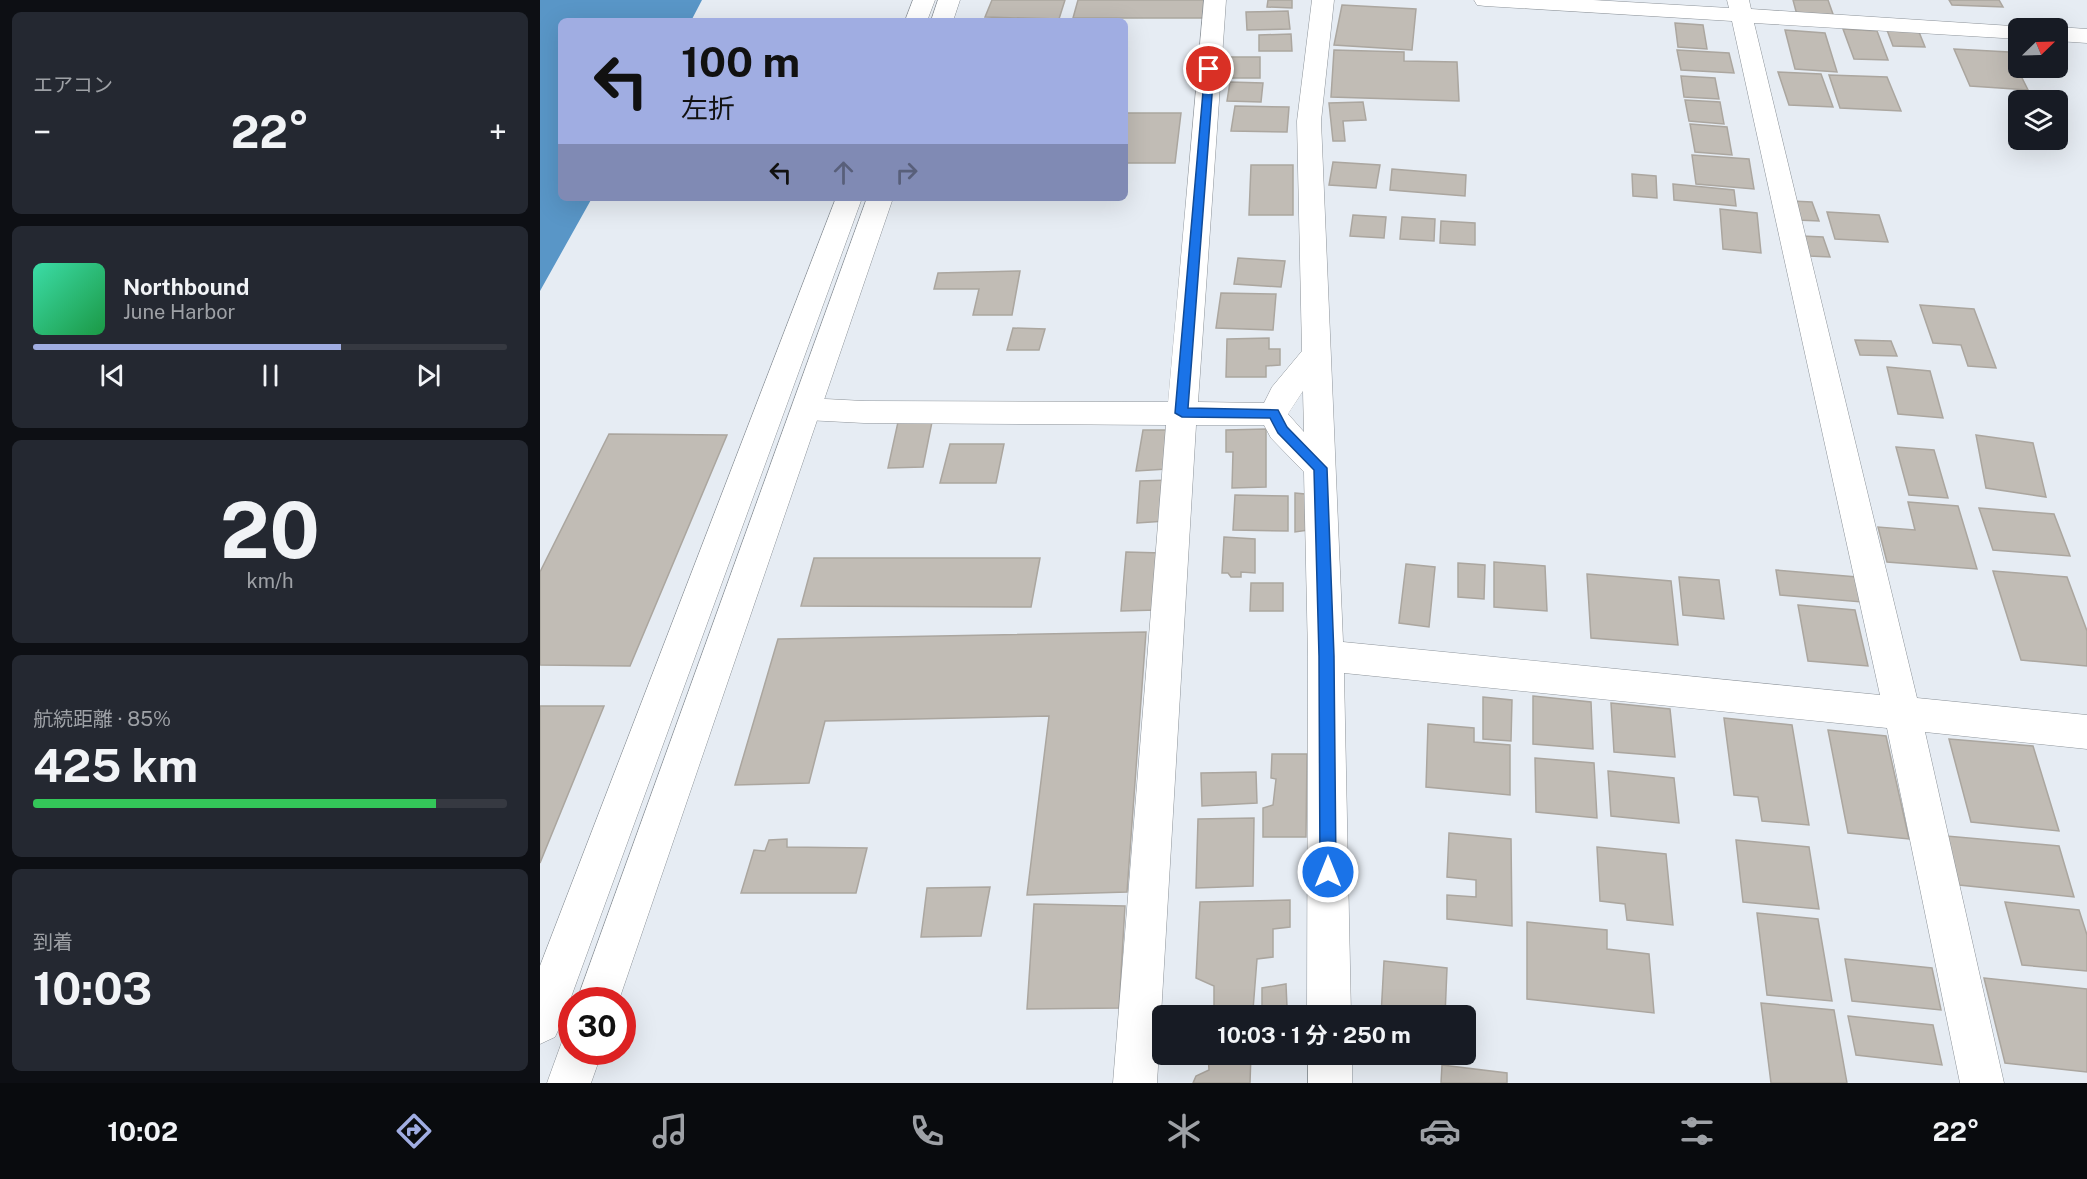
<!DOCTYPE html>
<html lang="ja">
<head>
<meta charset="utf-8">
<style>
	:root { --surface:#171b24; --page:#242831; --text:#f1f3f6; --muted:#9ea1a6; --line:#363941; --accent:#a0ade2 }
	body { margin:0; font-family:"Public Sans","Noto Sans JP",sans-serif; background:var(--page); color:var(--text); height:100vh; display:flex; flex-direction:column; font-size:22px; white-space:nowrap }
	* { box-sizing:border-box; margin:0 }
	p { font-size:20px; color:var(--muted) }
	.icon { flex:none; width:33px; height:33px; fill:none; stroke:currentColor; stroke-width:2; stroke-linecap:round; stroke-linejoin:round }
	.map { position:relative; flex:1; overflow:hidden }
	.details { display:flex; flex-direction:column; gap:12px; padding:12px; background:#0d0f14; width:540px }
	.details>* { flex:none }
	.guide { position:absolute; left:18px; top:18px; width:570px; height:183px; border-radius:9px; box-shadow:0 6px 24px #0002; background:#a0ade2; color:#111; overflow:hidden }
	.needle { width:39px; rotate:67deg }
	.fabs { position:absolute; left:1468px; top:18px; display:grid; gap:12px }
	.fabs a { display:grid; place-items:center; width:60px; height:60px; border-radius:9px; background:var(--surface); box-shadow:0 6px 24px #0002; font-size:30px }
	.speed { position:absolute; left:18px; top:987px; display:flex; gap:12px; font-size:30px; font-weight:700; text-align:center }
	.speed>* { display:grid; place-content:center; width:78px; height:78px; border-radius:50%; background:var(--surface); box-shadow:0 6px 24px #0002; line-height:1 }
	.speed .limit { border:9px solid #d22; background:#fff; color:#111 }
	.pin { position:absolute; display:grid; place-items:center; width:51px; height:51px; color:#fff; margin:-26px; border:3px solid #fff; border-radius:50%; box-shadow:0 2px 6px #0007 }
	.me { position:absolute; width:66px; margin:-33px; rotate:0deg; stroke-linejoin:round; filter:drop-shadow(0 0 4px #0008) }
	.turn { display:flex; align-items:center; gap:21px; height:126px; padding:0 24px; font-size:27px }
	.turn .icon { width:78px; height:78px; stroke-width:2.5 }
	.turn b { display:block; font-size:42px; line-height:51px }
	.lanes { display:flex; align-items:center; height:57px; padding:0 24px; background:#0003; justify-content:center; gap:30px; direction:ltr }
	.lanes .off { opacity:.35 }
	.big { font-size:45px; font-weight:700; line-height:1.1 }
	.details .widget { flex:1; display:flex; flex-direction:column; justify-content:center; gap:9px; min-width:0; padding:0 21px; border-radius:9px; background:var(--page) }
	.details .dial { align-items:center; gap:0 }
	.dial b { font-size:78px; line-height:1 }
	.song { display:flex; align-items:center; gap:18px }
	.cover { width:72px; height:72px; border-radius:9px; background:linear-gradient(135deg,hsl(160 70% 55%),hsl(140 70% 35%)) }
	.played { height:6px; border-radius:3px; background:linear-gradient(90deg,var(--accent) 65%,var(--line) 65%) }
	.keys { display:flex; justify-content:space-around; direction:ltr }
	.heat { display:flex; justify-content:space-between; align-items:center; font-size:33px; direction:ltr }
	.charge { height:9px; border-radius:4px; background:linear-gradient(90deg,#34c759 85%,var(--line) 0) }
	.trip { position:absolute; left:612px; top:1005px; width:324px; height:60px; border-radius:9px; background:var(--surface); box-shadow:0 6px 24px #0002; font-weight:700; line-height:60px; text-align:center }
	.menu { display:flex; height:96px; justify-content:space-around; align-items:center; background:#090b0e; color:var(--muted) }
	.menu .icon { width:42px; height:42px }
	.menu .current { color:var(--accent) }
	.menu b { font-size:27px; color:var(--text) }
	main { display:flex; flex:1; min-height:0 }
	.map>svg:first-child { display:block }
	.water { fill:#5996c7 }
	.building { fill:#c1bcb5; stroke:#aba69f; stroke-width:1.5 }
	.lines { fill:none; stroke-linecap:round; stroke-linejoin:round }
	.minor-casing { stroke:#8d9399; stroke-width:1 }
	.tertiary-casing { stroke:#8d9399; stroke-width:1 }
	.minor { fill:#fff; fill-rule:evenodd }
	.tertiary { fill:#fff; fill-rule:evenodd }
	.route { fill:#1a73e8; stroke:#114b97; stroke-width:1.5 }
</style>
</head>
<body>
<main>
<section class="details">
<div class="widget"><p>エアコン</p>
<div class="heat"><a>−</a><b class="big">22°</b><a>+</a></div>
</div>
<div class="widget">
<div class="song"><i class="cover"></i><div><b>Northbound</b><p>June Harbor</p></div></div>
<div class="played"></div>
<div class="keys"><svg class="icon" aria-label="previous" viewBox="0 0 24 24"><path d="M18 5L8 12l10 7zM5 5v14"/></svg><svg class="icon" aria-label="pause" viewBox="0 0 24 24"><path d="M8 5v14M16 5v14"/></svg><svg class="icon" aria-label="next" viewBox="0 0 24 24"><path d="M6 5l10 7-10 7zM19 5v14"/></svg></div>
</div>
<div class="widget dial"><b>20</b><p>km/h</p></div>
<div class="widget"><p>航続距離 · 85%</p><b class="big">425 km</b><div class="charge"></div></div>
<div class="widget"><p>到着</p><b class="big">10:03</b></div>
</section>
<div class="map">
<svg width="1547" height="1083" viewBox="0 0 1547 1083">
	<rect width="100%" height="100%" fill="#e6ecf3"/>
	<path class="water" d="M0 0H162L151 21H21V198H52L0 291Z"/>
	<path class="building" d="M452 0H525L519 19 445 17Z
		M538 0H666L664 18H533Z
		M728 0H752V8L727 7Z
		M1253 0H1288L1294 17 1257 15Z
		M1409 0H1459L1463 7 1412 5Z
		M802 5 876 9 872 50 794 45Z
		M748 11 750 29 707 30 706 12Z
		M1135 23 1163 25 1167 49 1138 47Z
		M1303 29 1337 31 1348 60 1314 59Z
		M1245 30 1285 33 1297 72 1255 69Z
		M1347 30 1379 32 1385 47 1353 46Z
		M751 34 752 51H719V35Z
		M1414 49 1469 52 1488 90 1430 86Z
		M794 50 864 52V61L917 62 919 101 791 97Z
		M1137 50 1189 53 1194 73 1141 70Z
		M688 57H720V78H687Z
		M1238 72 1281 74 1293 107 1249 105Z
		M1289 75 1347 77 1361 111 1300 108Z
		M1141 76 1175 78 1179 99 1144 97Z
		M690 82 723 83 721 102 687 101Z
		M1145 100 1180 102 1184 124 1149 121Z
		M823 102 826 120 803 121 805 141H793L789 103Z
		M695 106 749 107 747 132 691 131Z
		M585 113H641L635 163H585Z
		M1150 124 1187 127 1192 155 1155 152Z
		M1152 155 1209 159 1214 189 1156 184Z
		M793 162 840 165 836 188 789 185Z
		M711 165H753V215H709Z
		M852 169 926 175 925 196 850 190Z
		M1092 174 1116 176 1117 198 1093 196Z
		M1133 184 1194 190 1196 206 1134 200Z
		M1251 201 1272 202 1279 221 1257 220Z
		M1180 209 1217 213 1221 253 1183 249Z
		M1287 212 1339 215 1348 242 1295 239Z
		M813 215 846 217 844 238 810 236Z
		M862 217 895 219 894 241 860 239Z
		M901 221 935 223V245L900 243Z
		M1262 236 1283 237 1290 257 1269 256Z
		M698 258 745 261 741 287 694 284Z
		M480 271 472 315H433L439 289H394L398 273Z
		M681 293 736 294 733 330 676 328Z
		M1380 305 1434 309 1456 368 1428 366 1421 345 1393 343Z
		M473 328 505 329 499 350H467Z
		M729 338V349H740V365L726 366V377H686L687 339Z
		M1315 340 1351 341 1357 356 1320 355Z
		M1347 367 1390 371 1403 418 1358 414Z
		M358 422H392L383 467 348 468Z
		M726 429V487L692 488 693 452H686V430Z
		M603 430H631L627 469 596 471Z
		M69 434 187 435 90 666 0 665V572Z
		M1436 435 1493 443 1506 497 1446 488Z
		M410 444H464L456 483H400Z
		M1356 447 1394 450 1408 498 1369 495Z
		M630 480 626 521 597 523 600 481Z
		M755 493 765 494 768 530 755 532Z
		M695 495 748 496V531L693 530Z
		M1368 502 1418 506 1437 569 1347 562 1338 527 1375 530Z
		M1439 508 1514 514 1530 556 1453 550Z
		M684 537 715 539V573L701 572V577H691L688 573H682Z
		M586 552 622 553 617 610 581 611Z
		M274 558H500L491 607 261 606Z
		M954 562 1005 566 1007 611 954 607Z
		M918 563 945 565 944 599 918 597Z
		M866 564 895 567 889 627 859 623Z
		M1236 570 1317 577 1322 602 1240 595Z
		M1453 571 1527 577 1547 631V666L1481 660Z
		M1047 574 1131 581 1138 645 1051 638Z
		M1139 577 1179 580 1184 619 1143 615Z
		M711 583H743V611H710Z
		M1258 605 1315 610 1328 666 1268 661Z
		M606 632 587 892 487 895 509 716 285 721 269 783 195 785 238 639Z
		M993 696 1051 702 1053 749 993 744Z
		M943 697 972 700 971 741 943 739Z
		M1071 703 1130 709 1135 757 1074 752Z
		M0 706H64L0 863Z
		M1184 718 1252 725 1269 825 1222 821 1218 797 1194 795Z
		M888 724 934 728V742L970 745V795L886 787Z
		M1288 730 1346 736 1369 839 1308 833Z
		M1409 739 1493 746 1519 831 1431 822Z
		M732 754H767L766 837H723V808L733 805 736 779 731 778Z
		M995 758 1054 763 1057 818 996 812Z
		M1068 771 1134 778 1139 823 1071 816Z
		M716 772 717 803 662 806 661 773Z
		M714 818 713 886 656 888 658 819Z
		M909 833 971 839 972 926 907 919V895L936 897V880L907 877Z
		M1406 836 1519 846 1534 897 1419 885Z
		M247 839V847L327 848 316 893H201L214 850 225 851 229 840Z
		M1196 840 1269 847 1279 909 1203 902Z
		M1057 847 1126 854 1133 925 1087 920 1085 904 1060 901Z
		M450 887 441 936 381 937 387 888Z
		M750 900V927L733 929V957L717 959 713 1010 706 1016H655V1011L674 1010V986L656 978 660 902Z
		M1465 902 1539 910 1547 935V971L1482 965Z
		M494 904 585 906 579 1008 487 1009Z
		M1217 913 1278 919 1292 1001 1227 995Z
		M987 922 1067 930V949L1109 954 1114 1013 987 999Z
		M1305 959 1392 968 1401 1010 1312 1001Z
		M844 961 907 968 905 1016H841Z
		M1444 978 1547 989V1072L1465 1063Z
		M746 984 747 1007 722 1010V988Z
		M1221 1003 1294 1010 1307 1083H1231Z
		M1308 1016 1393 1025 1402 1065 1316 1055Z
		M668 1054H711L710 1083H653L656 1076 669 1070Z
		M902 1065 967 1073V1083H901Z"/>
	<g class="lines">
		<g class="minor-casing">
			<path id="minor" d="M664 0H686L658 402 724 403 732 387 762 351 757 121 772 0H794L781 121 803 642 1340 695 1192 21 945 6 937 5 934 0H1053L1189 8 1187 0H1209L1211 9 1487 27 1479 28V39L1214 23 1377 698 1547 715V749L1385 732 1464 1083H1420L1347 728 804 673 811 1016H767L768 656 764 472 731 438 724 425H656L617 1083H573L626 425 324 423 266 420 255 417 251 409 255 401 266 398 324 401 628 402ZM763 391 764 432 748 414Z
				M1518 27 1547 29V43L1518 41V28H1513Z
				M768 1054H812V1083H768Z"/>
		</g>
		<g class="tertiary-casing">
			<path id="tertiary" d="M373 0H395L387 21H365Z
				M398 0H420L413 21H391Z
				M296 198H322L22 1022 15 1037 0 1044V966Z
				M327 198H353L79 1000H37Z
				M32 1034V1052H62L51 1083H7L24 1036Z"/>
		</g>
		<use href="#minor" class="minor"/>
		<use href="#tertiary" class="tertiary"/>
	</g>
	<path class="route" d="M669 66 674 69 648 408 738 410 747 427 787 468 794 656 796 872 794 878 788 880 782 878 780 872 779 656 774 470 738 433 730 418 642 417 635 413 665 69Z"/>
</svg>
<div class="fabs">
<a><svg class="needle" viewBox="-14 -14 28 28"><path d="M0-13l5 13h-10z" fill="#e53935"/><path d="M0 13l5-13h-10z" fill="#9ea1a6"/></svg></a>
<a><svg class="icon" aria-label="layers" viewBox="0 0 24 24"><path d="M12 4l9 5-9 5-9-5zM3 14l9 5 9-5"/></svg></a>
</div>
<div class="speed"><div class="limit">30</div></div>
<div class="pin" style="left:669px;top:69px;background:#d93025"><svg class="icon" aria-label="arrive" viewBox="0 0 24 24"><path d="M6 21V4h12l-3 4 3 4H6"/></svg></div>
<svg class="me" style="left:788px;top:872px" viewBox="-20 -20 40 40"><circle r="17" fill="#1a73e8" stroke="#fff" stroke-width="3"/><path d="M0-11L8 9 0 5-8 9z" fill="#fff"/></svg>
<div class="trip">10:03 · 1 分 · 250 m</div>
<div class="guide">
<div class="turn"><svg class="icon" aria-label="left" viewBox="0 0 24 24"><path d="M17 20v-9H6M10 6l-5 5 5 5"/></svg><div><b>100 m</b>左折</div></div>
<div class="lanes"><svg class="icon" aria-label="left" viewBox="0 0 24 24"><path d="M17 20v-9H6M10 6l-5 5 5 5"/></svg><svg class="icon off" aria-label="ahead" viewBox="0 0 24 24"><path d="M12 20V5M6 11l6-6 6 6"/></svg><svg class="icon off" aria-label="right" viewBox="0 0 24 24"><path d="M7 20v-9h11M14 6l5 5-5 5"/></svg></div>
</div>
</div>
</main>
<nav class="menu">
<b>10:02</b>
<svg class="icon current" aria-label="directions" viewBox="0 0 24 24"><path d="M12 3l9 9-9 9-9-9zM9 14v-3h6M13 9l2 2-2 2"/></svg>
<svg class="icon" aria-label="music" viewBox="0 0 24 24"><path d="M9 18V5l10-2v13"/><circle cx="6" cy="18" r="3"/><circle cx="16" cy="16" r="3"/></svg>
<svg class="icon" aria-label="phone" viewBox="0 0 24 24"><path d="M5 4h4l2 5-3 2q2 4 5 5l2-3 5 2v4C11 20 4 13 5 4z"/></svg>
<svg class="icon" aria-label="climate" viewBox="0 0 24 24"><path d="M12 3v18M4 7l16 10M4 17L20 7"/></svg>
<svg class="icon" aria-label="car" viewBox="0 0 24 24"><path d="M5 17H2v-5l4-1 3-4h7l3 4 3 1v5h-3M9 17h6M6 11h13"/><circle cx="7" cy="17" r="2"/><circle cx="17" cy="17" r="2"/></svg>
<svg class="icon" aria-label="filters" viewBox="0 0 24 24"><path d="M4 7h16M4 17h16"/><circle cx="9" cy="7" r="2"/><circle cx="15" cy="17" r="2"/></svg>
<b>22°</b>
</nav>
</body>
</html>
